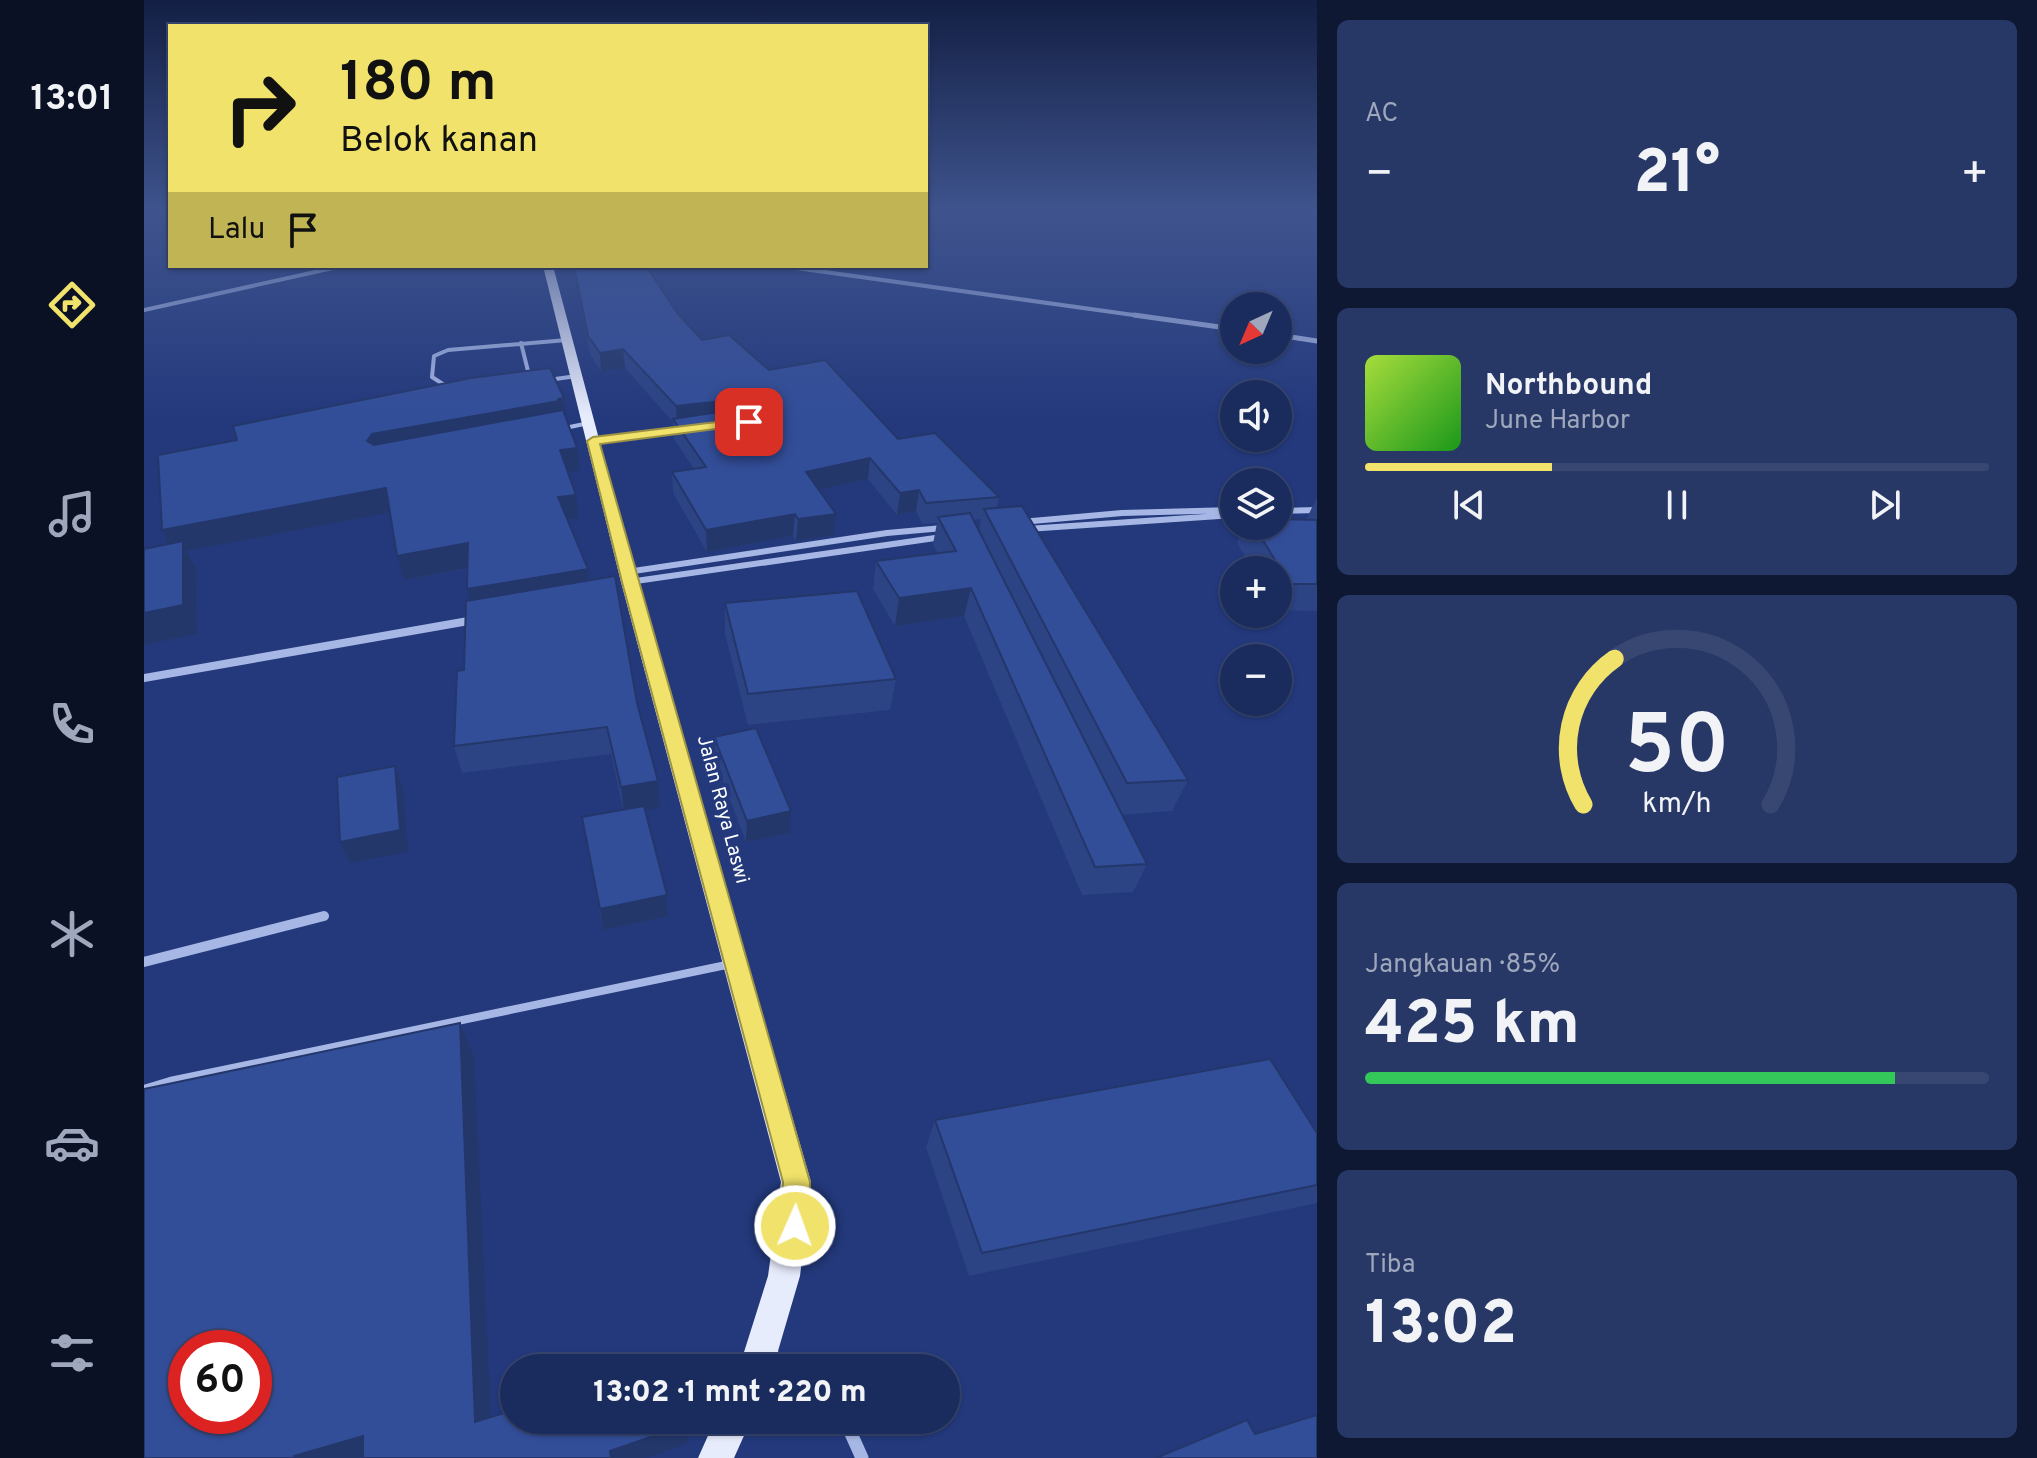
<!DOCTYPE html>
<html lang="id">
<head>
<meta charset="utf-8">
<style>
	:root { --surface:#1a2b5d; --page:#273766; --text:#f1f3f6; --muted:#9fa7bc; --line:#384772; --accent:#f0e26a }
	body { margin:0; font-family:Overpass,sans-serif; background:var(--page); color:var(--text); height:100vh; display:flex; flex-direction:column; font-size:30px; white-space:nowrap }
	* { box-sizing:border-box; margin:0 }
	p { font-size:26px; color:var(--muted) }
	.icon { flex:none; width:44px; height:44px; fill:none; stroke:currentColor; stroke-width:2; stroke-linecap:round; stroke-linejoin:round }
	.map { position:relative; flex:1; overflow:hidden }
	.drawer { display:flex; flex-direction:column; gap:20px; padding:20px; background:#0e1833; width:720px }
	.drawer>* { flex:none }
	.guide { position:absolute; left:24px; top:24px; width:760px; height:244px; border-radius:0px; box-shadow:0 2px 6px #0004,0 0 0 2px var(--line); background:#f0e26a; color:#111; overflow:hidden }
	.needle { width:52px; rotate:224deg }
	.fabs { position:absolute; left:1076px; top:292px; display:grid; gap:16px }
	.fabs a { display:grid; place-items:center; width:72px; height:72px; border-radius:50%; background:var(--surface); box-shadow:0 2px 6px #0004,0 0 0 2px var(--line); font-size:40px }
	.speed { position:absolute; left:24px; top:1330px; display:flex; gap:16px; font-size:40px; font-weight:700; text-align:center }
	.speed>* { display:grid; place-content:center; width:104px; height:104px; border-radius:50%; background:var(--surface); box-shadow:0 2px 6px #0004,0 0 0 2px var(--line); line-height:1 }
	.speed .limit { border:12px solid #d22; background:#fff; color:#111 }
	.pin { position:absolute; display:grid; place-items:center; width:68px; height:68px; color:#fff; margin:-34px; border-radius:16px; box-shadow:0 4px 12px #0006 }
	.me { position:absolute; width:88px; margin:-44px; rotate:2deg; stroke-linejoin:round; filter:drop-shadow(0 0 6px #0008) }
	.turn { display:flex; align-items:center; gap:28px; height:168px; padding:0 40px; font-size:36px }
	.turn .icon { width:104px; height:104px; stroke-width:2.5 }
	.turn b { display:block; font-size:56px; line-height:68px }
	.then { display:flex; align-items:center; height:76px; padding:0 40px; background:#0003; gap:16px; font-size:30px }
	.big { font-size:60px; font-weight:800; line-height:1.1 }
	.drawer .card { flex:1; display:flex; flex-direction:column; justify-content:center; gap:12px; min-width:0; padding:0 28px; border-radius:12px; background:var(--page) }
	.drawer .dial { align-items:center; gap:0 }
	.dial svg { height:208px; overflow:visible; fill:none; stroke:var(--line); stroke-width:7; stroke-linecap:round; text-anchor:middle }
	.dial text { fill:var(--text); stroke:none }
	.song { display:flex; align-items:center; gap:24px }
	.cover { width:96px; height:96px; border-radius:12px; background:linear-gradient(135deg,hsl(80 70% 55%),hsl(120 70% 35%)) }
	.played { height:8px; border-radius:4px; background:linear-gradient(90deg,var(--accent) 30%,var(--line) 30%) }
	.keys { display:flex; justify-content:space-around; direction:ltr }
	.heat { display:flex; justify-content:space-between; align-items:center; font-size:44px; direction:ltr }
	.charge { height:12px; border-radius:6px; background:linear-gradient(90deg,#34c759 85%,var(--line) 0) }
	.trip { position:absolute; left:356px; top:1354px; width:460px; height:80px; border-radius:40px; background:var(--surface); box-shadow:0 2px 6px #0004,0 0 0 2px var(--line); font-weight:800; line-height:80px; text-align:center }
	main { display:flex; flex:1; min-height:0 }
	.dock { display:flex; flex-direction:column; width:144px; justify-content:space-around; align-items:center; background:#0a1125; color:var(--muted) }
	.dock .icon { width:56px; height:56px }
	.dock .on { color:var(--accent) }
	.dock b { font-size:36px; color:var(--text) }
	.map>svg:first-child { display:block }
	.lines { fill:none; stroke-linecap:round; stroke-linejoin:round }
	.lane-far1 { stroke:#a7b7e5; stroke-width:4 }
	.lane { stroke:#a7b7e5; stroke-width:8 }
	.street-far5 { stroke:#a7b7e5; stroke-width:4 }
	.street-far4 { stroke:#a7b7e5; stroke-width:5 }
	.street-far3 { stroke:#a7b7e5; stroke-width:6 }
	.street-far2 { stroke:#a7b7e5; stroke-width:8 }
	.street-far1 { stroke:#a7b7e5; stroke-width:10 }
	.street { stroke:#a7b7e5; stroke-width:13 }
	.primary { fill:#e7ecfd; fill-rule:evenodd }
	.wall { fill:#2c4384; fill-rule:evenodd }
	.shaded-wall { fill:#24376b }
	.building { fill:#334e99; stroke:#24376b; stroke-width:2; fill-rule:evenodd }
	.route { fill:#f0e26a; stroke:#9c9345; stroke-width:2 }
	.labels { text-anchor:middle; stroke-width:8; stroke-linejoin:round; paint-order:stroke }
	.street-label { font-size:20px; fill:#fff; stroke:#23397c }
</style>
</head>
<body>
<main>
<nav class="dock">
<b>13:01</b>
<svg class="icon on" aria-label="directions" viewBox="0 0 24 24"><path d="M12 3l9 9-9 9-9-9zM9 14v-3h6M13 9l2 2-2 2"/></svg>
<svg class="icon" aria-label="music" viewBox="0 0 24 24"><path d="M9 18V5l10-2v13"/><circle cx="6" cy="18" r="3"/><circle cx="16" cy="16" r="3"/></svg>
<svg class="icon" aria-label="phone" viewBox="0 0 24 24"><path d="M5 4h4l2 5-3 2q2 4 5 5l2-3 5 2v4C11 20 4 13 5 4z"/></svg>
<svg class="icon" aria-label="climate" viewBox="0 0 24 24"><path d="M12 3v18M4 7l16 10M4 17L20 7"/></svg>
<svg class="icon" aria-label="car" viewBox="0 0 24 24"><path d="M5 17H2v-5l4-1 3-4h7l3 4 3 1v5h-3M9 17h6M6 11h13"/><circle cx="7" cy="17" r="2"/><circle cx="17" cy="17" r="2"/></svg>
<svg class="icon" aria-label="filters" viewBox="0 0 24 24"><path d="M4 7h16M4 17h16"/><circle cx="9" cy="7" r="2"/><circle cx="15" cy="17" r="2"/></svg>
</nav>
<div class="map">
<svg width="1173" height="1458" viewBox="0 0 1173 1458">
	<rect width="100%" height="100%" fill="#23397c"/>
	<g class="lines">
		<path class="lane-far1" d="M377 343 386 379
			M404 380 433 376
			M302 386 288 377 290 356 304 350 423 340
			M421 428 445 423
			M449 441 537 430"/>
		<path class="lane" d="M0 1089 26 1081 587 964"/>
		<path class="street-far5" d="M638 266 1004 317
			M0 310 198 266"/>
		<path class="street-far4" d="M990 315 1090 329
			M1134 335 1173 341"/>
		<path class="street-far3" d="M1134 511 1173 510
			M877 522 978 513 1090 510
			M883 529 1090 515
			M483 572 743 533 799 528
			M485 582 798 537"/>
		<path class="street-far2" d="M0 678 330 620"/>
		<path class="street-far1" d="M0 962 180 916"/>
		<path class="street" d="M626 1353 644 1368
			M701 1420 718 1458"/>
		<path class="primary" d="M399 266H409L493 582 667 1182 656 1276 629 1368H595L624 1276 637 1182 477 582Z
			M571 1420H607L590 1458H554Z"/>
	</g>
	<path class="wall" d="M429 266H502L534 314 558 340 625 370 754 439 855 497 853 508 1044 780 1028 811 978 815 1003 864 989 892 938 895 820 616 751 626 729 589 732 561 794 554 789 544 793 523 778 524 772 511 753 515 724 479 674 490 690 535 652 541 649 536 563 552 529 493 528 472 550 469 530 439 529 422 481 368 457 371 446 354ZM837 519 835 531 829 520Z
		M420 398 423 420 433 448 436 470 424 472 435 518 423 520 493 703 514 781 516 808 501 810 523 895 524 916 459 930 438 817 479 809 467 754 318 773 310 746 320 670 326 601 323 569 260 580 253 556 246 512 43 551 52 569 53 634 0 645V549L25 544 18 530Z
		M1173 497V611L1134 610V570H1109L1093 543 1101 526H1134L1162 520Z
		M581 603 752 679 746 710 604 725 581 634Z
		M570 737 646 833 602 842 570 758Z
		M791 1120 1173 1133V1203L825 1276 782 1147Z"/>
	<path class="shaded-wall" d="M479 349 481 368 457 371 456 353Z
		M420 398 423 420 234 457 223 441 228 434Z
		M605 398 604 417 533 426 532 406Z
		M433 448 436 470 419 473 416 450Z
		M726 458 724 479 660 493 662 472Z
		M242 488 249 512 43 551 52 569 53 634 0 645V613L30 554 18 530Z
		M775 490 772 511 753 515 756 493Z
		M432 495 435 518 417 521 414 497Z
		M651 514 649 536 563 552 562 530Z
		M692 514 690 535 652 541 654 519Z
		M324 543 330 567 260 580 253 556Z
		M444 569 447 593 329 613 323 589Z
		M827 588 820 616 751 626 755 598Z
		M251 766 259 788 264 852 206 863 196 842Z
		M514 781 516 808 480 814 477 787Z
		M647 811 646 833 602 842 603 821Z
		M523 895 524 916 459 930 456 909Z
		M316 1023 330 1058 348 1441 331 1422Z
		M541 1425 544 1443 503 1458H467L466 1451Z
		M219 1436 230 1458H150V1456Z"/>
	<path class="building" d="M430 266H502L534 314 558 340 585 335 625 370 681 360 754 439 791 433 855 497 782 503 775 490 756 493 726 458 662 472 692 514 654 519 651 514 562 530 528 472 562 467 529 419 606 407 610 400 605 398 532 406 479 349 456 353 444 336Z
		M406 368 420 398 414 399 415 401 228 434 223 441 230 445 419 410 433 448 416 450 432 495 414 497 444 569 323 589 324 543 253 556 242 488 18 530 14 455 93 440 89 426 327 378Z
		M878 506 1044 780 983 783 840 509Z
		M826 513 1003 864 951 867 827 588 755 598 732 561 812 551 794 517Z
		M1134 519 1173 520V584H1146L1110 526H1134Z
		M39 541V605L0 613V549Z
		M471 576 493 703 514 781 477 787 463 727 310 746 313 671 320 670 322 601Z
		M713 591 752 679 604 694 581 603Z
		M612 728 647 811 603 821 570 737Z
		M251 766 256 830 196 842 193 777Z
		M500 806 523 895 456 909 438 817Z
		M316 1023 331 1422 370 1410V1420H540L541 1425 466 1451 467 1458H219V1436L150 1456V1458H0V1089ZM42 1348H110V1416H42Z
		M1126 1059 1173 1133V1185L838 1253 791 1120Z
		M528 1360 530 1368H502Z
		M1173 1415V1458H1012L1103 1420 1111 1434Z"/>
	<linearGradient id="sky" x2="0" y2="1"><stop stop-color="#131f44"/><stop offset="0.51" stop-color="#3f548e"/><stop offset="1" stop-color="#3f548e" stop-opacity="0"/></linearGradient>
	<rect width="1173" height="416" fill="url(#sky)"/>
	<path class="route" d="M605 418 609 419V424L456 444 666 1182 665 1226 661 1236 651 1240 641 1236 636 1226 639 1182 478 582 443 441 449 437Z"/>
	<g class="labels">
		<g class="street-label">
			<text transform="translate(580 809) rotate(75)" y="7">Jalan Raya Laswi</text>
		</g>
	</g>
</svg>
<div class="fabs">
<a><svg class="needle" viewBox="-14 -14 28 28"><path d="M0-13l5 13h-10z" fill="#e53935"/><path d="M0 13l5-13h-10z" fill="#9fa7bc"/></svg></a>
<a><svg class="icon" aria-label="sound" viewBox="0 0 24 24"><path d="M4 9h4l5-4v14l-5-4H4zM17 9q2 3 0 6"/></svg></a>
<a><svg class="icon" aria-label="layers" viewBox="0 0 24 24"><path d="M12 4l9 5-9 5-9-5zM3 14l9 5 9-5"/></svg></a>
<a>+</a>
<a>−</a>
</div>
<div class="speed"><div class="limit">60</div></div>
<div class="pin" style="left:605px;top:422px;background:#d93025"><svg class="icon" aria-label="arrive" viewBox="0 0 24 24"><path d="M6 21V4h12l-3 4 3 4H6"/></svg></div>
<svg class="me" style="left:651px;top:1226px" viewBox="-20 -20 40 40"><circle r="17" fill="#f0e26a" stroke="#fff" stroke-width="3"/><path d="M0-11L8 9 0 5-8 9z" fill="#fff"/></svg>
<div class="trip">13:02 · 1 mnt · 220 m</div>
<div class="guide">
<div class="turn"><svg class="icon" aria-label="right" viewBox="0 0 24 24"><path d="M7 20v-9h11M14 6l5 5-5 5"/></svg><div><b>180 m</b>Belok kanan</div></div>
<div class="then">Lalu<svg class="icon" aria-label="arrive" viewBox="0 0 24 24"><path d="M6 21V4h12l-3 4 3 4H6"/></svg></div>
</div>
</div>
<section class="drawer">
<div class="card"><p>AC</p>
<div class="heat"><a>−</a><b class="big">21°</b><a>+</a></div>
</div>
<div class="card">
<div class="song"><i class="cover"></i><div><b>Northbound</b><p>June Harbor</p></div></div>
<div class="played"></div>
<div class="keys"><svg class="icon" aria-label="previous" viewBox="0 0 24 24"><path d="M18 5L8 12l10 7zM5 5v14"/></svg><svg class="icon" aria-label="pause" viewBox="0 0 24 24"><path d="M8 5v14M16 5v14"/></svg><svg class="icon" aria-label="next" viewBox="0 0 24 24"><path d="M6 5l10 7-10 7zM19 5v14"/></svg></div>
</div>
<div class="card dial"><svg viewBox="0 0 100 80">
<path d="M14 69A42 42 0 1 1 86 69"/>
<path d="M14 69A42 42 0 0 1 26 13" stroke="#f0e26a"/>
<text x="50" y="56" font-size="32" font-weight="700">50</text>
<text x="50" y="72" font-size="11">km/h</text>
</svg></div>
<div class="card"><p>Jangkauan · 85%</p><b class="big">425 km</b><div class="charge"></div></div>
<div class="card"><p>Tiba</p><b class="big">13:02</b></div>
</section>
</main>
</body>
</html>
